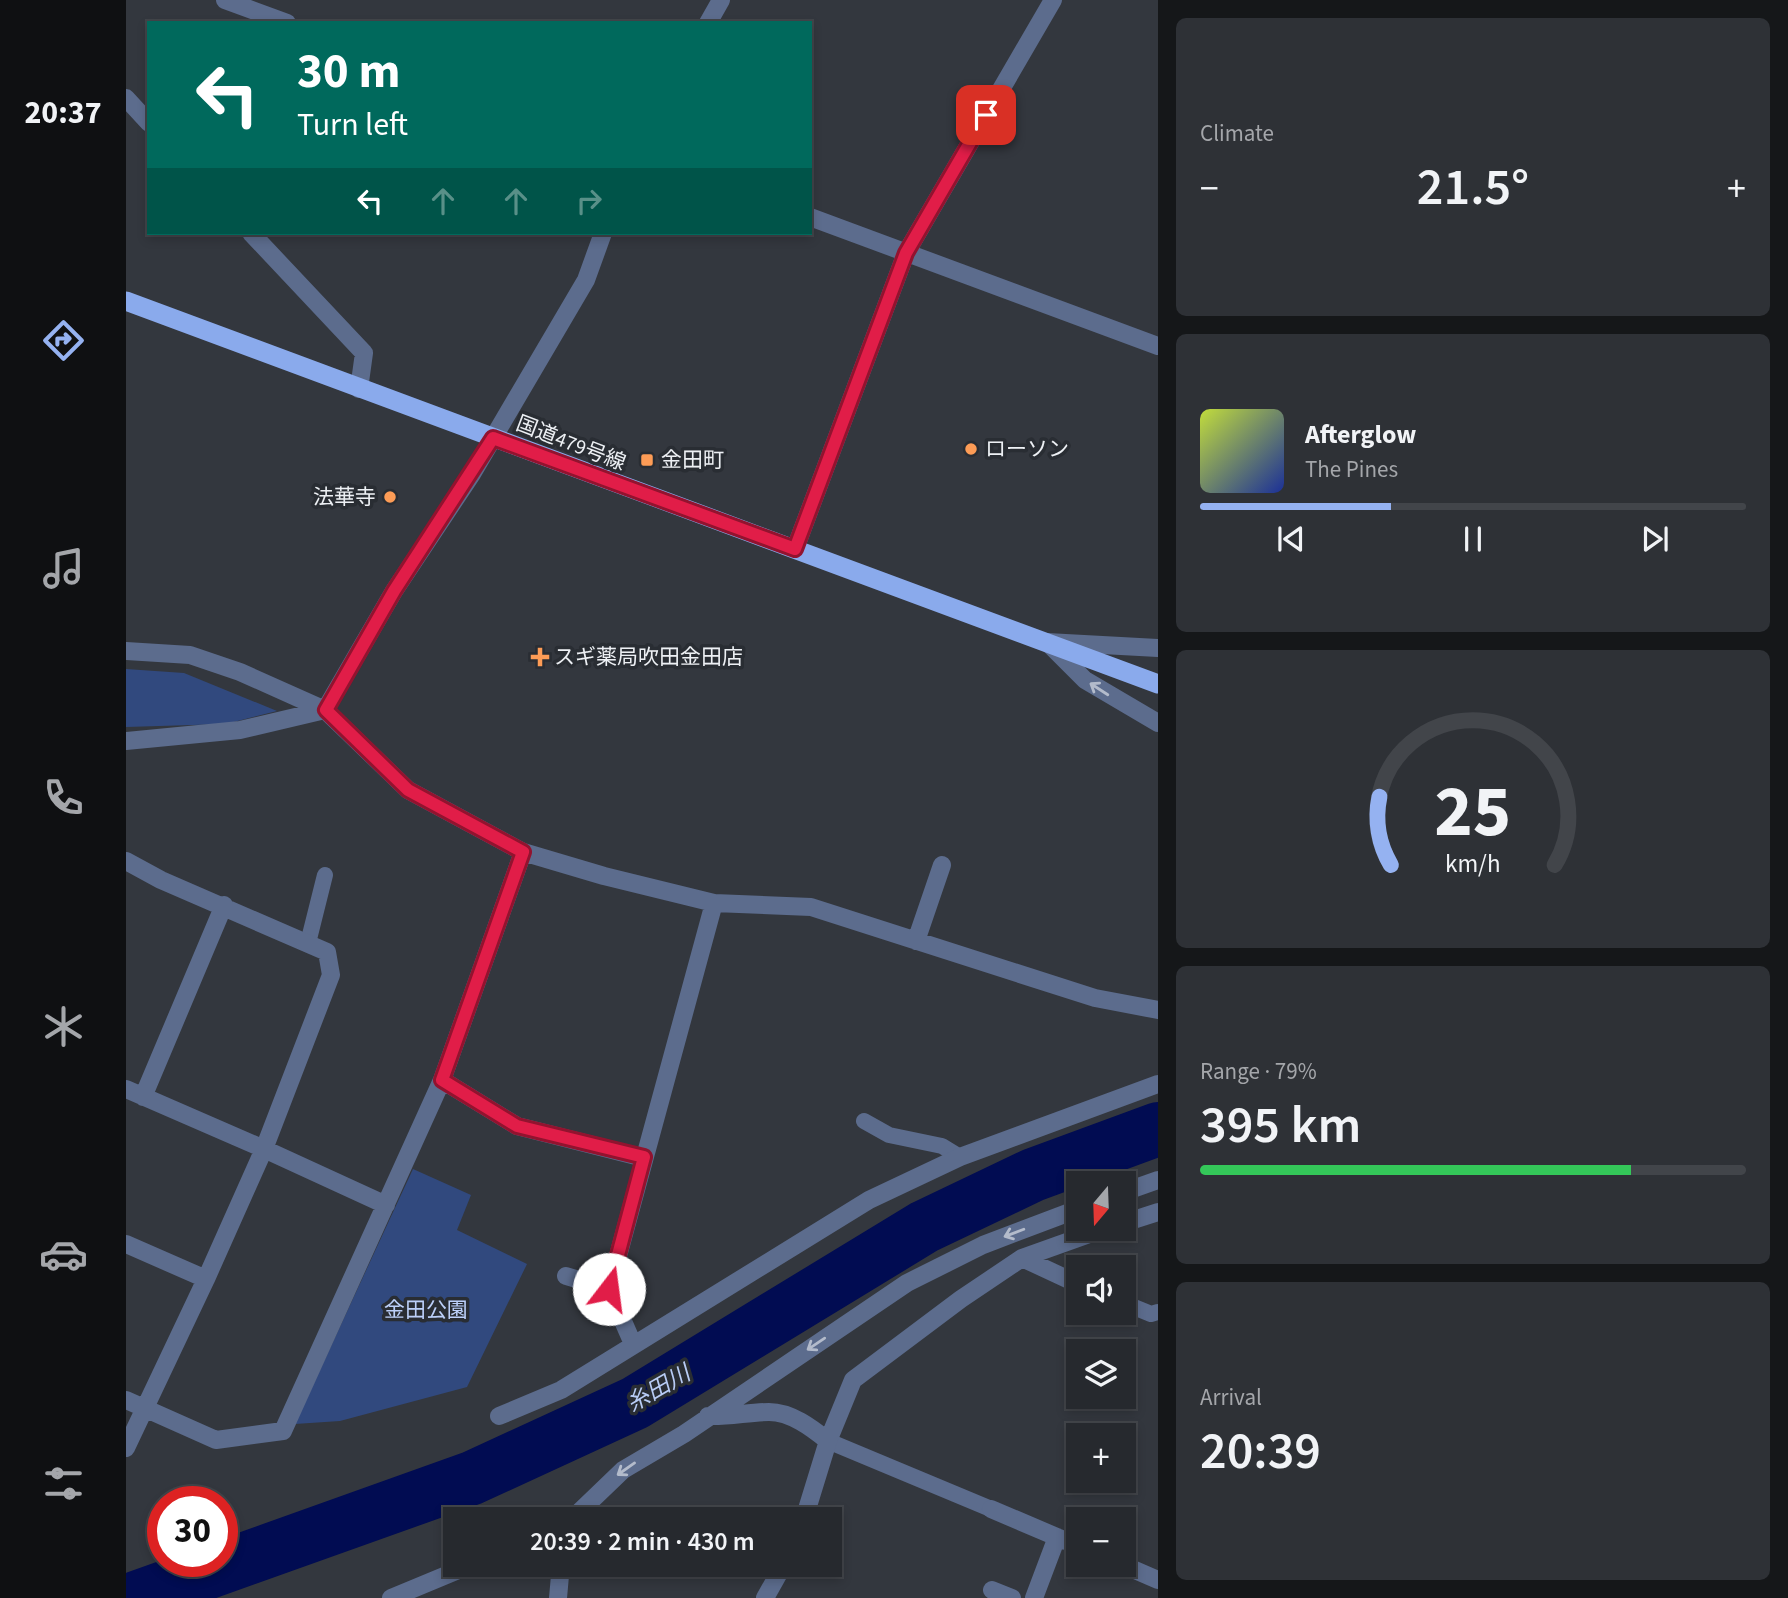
<!DOCTYPE html>
<html lang="en">
<head>
<meta charset="utf-8">
<style>
	:root { --surface:#26292e; --page:#2e3136; --text:#f1f3f6; --muted:#a4a6aa; --line:#42454a; --accent:#95b2f1 }
	body { margin:0; font-family:"Source Sans 3","Noto Sans JP",sans-serif; background:var(--page); color:var(--text); height:100vh; display:flex; flex-direction:column; font-size:26px; white-space:nowrap }
	* { box-sizing:border-box; margin:0 }
	p { font-size:23px; color:var(--muted) }
	.icon { flex:none; width:38px; height:38px; fill:none; stroke:currentColor; stroke-width:2; stroke-linecap:round; stroke-linejoin:round }
	.map { position:relative; flex:1; overflow:hidden }
	.drawer { display:flex; flex-direction:column; gap:18px; padding:18px; background:#151719; width:630px }
	.drawer>* { flex:none }
	.banner { position:absolute; left:21px; top:21px; width:665px; height:214px; border-radius:0px; box-shadow:0 4px 10px #0003,0 0 0 2px var(--line); background:#00695c; color:#fff; overflow:hidden }
	.needle { width:46px; rotate:199deg }
	.tools { position:absolute; left:940px; top:1171px; display:grid; gap:14px }
	.tools a { display:grid; place-items:center; width:70px; height:70px; border-radius:0px; background:var(--surface); box-shadow:0 4px 10px #0003,0 0 0 2px var(--line); font-size:35px }
	.speed { position:absolute; left:21px; top:1486px; display:flex; gap:14px; font-size:35px; font-weight:700; text-align:center }
	.speed>* { display:grid; place-content:center; width:91px; height:91px; border-radius:50%; background:var(--surface); box-shadow:0 4px 10px #0003,0 0 0 2px var(--line); line-height:1 }
	.speed .limit { border:10px solid #d22; background:#fff; color:#111 }
	.pin { position:absolute; display:grid; place-items:center; width:60px; height:60px; color:#fff; margin:-30px; border-radius:14px; box-shadow:0 4px 10px #0006 }
	.me { position:absolute; width:77px; margin:-38px; rotate:15deg; stroke-linejoin:round; filter:drop-shadow(0 0 5px #0008) }
	.turn { display:flex; align-items:center; gap:24px; height:147px; padding:0 35px; font-size:32px }
	.turn .icon { width:91px; height:91px; stroke-width:2.5 }
	.turn b { display:block; font-size:49px; line-height:60px }
	.lanes { display:flex; align-items:center; height:66px; padding:0 35px; background:#0003; justify-content:center; gap:35px; direction:ltr }
	.lanes .off { opacity:.35 }
	.big { font-size:52px; font-weight:600; line-height:1.1 }
	.drawer .widget { flex:1; display:flex; flex-direction:column; justify-content:center; gap:10px; min-width:0; padding:0 24px; border-radius:10px; background:var(--page) }
	.drawer .dial { align-items:center; gap:0 }
	.dial svg { height:182px; overflow:visible; fill:none; stroke:var(--line); stroke-width:7; stroke-linecap:round; text-anchor:middle }
	.dial text { fill:var(--text); stroke:none }
	.song { display:flex; align-items:center; gap:21px }
	.cover { width:84px; height:84px; border-radius:10px; background:linear-gradient(135deg,hsl(70 70% 55%),hsl(230 70% 35%)) }
	.played { height:7px; border-radius:4px; background:linear-gradient(90deg,var(--accent) 35%,var(--line) 35%) }
	.keys { display:flex; justify-content:space-around; direction:ltr }
	.heat { display:flex; justify-content:space-between; align-items:center; font-size:38px; direction:ltr }
	.charge { height:10px; border-radius:5px; background:linear-gradient(90deg,#34c759 79%,var(--line) 0) }
	.trip { position:absolute; left:317px; top:1507px; width:399px; height:70px; border-radius:0px; background:var(--surface); box-shadow:0 4px 10px #0003,0 0 0 2px var(--line); font-weight:600; line-height:70px; text-align:center }
	main { display:flex; flex:1; min-height:0 }
	.tabs { display:flex; flex-direction:column; width:126px; justify-content:space-around; align-items:center; background:#0f1012; color:var(--muted) }
	.tabs .icon { width:49px; height:49px }
	.tabs .on { color:var(--accent) }
	.tabs b { font-size:32px; color:var(--text) }
	.map>svg:first-child { display:block }
	.green { fill:#31497e }
	.lines { fill:none; stroke-linecap:round; stroke-linejoin:round }
	.river { stroke:#010c52; stroke-width:54 }
	.service { stroke:#5c6c8d; stroke-width:16 }
	.minor { stroke:#5c6c8d; stroke-width:18 }
	.tertiary { stroke:#5c6c8d; stroke-width:18 }
	.trunk { stroke:#8aaaec; stroke-width:19 }
	.oneway { stroke:#b3bbcb }
	.route-casing { stroke:#92132f; stroke-width:18 }
	.route { stroke:#e11d48; stroke-width:12 }
	.poi-dot { fill:#fd9c56; stroke:#292d33; stroke-width:2.5 }
	.labels { text-anchor:middle; stroke-width:7; stroke-linejoin:round; paint-order:stroke }
	.street-label { font-size:21px; fill:#edf0f4; stroke:#292d33 }
	.poi-label { font-size:21px; fill:#edf0f4; stroke:#292d33; text-anchor:start }
	.park-label { font-size:21px; fill:#bcd0f9; stroke:#292d33 }
	.water-label { font-size:23px; font-style:italic; fill:#b8ccf5; stroke:#292d33 }
</style>
</head>
<body>
<main>
<nav class="tabs">
<b>20:37</b>
<svg class="icon on" aria-label="directions" viewBox="0 0 24 24"><path d="M12 3l9 9-9 9-9-9zM9 14v-3h6M13 9l2 2-2 2"/></svg>
<svg class="icon" aria-label="music" viewBox="0 0 24 24"><path d="M9 18V5l10-2v13"/><circle cx="6" cy="18" r="3"/><circle cx="16" cy="16" r="3"/></svg>
<svg class="icon" aria-label="phone" viewBox="0 0 24 24"><path d="M5 4h4l2 5-3 2q2 4 5 5l2-3 5 2v4C11 20 4 13 5 4z"/></svg>
<svg class="icon" aria-label="climate" viewBox="0 0 24 24"><path d="M12 3v18M4 7l16 10M4 17L20 7"/></svg>
<svg class="icon" aria-label="car" viewBox="0 0 24 24"><path d="M5 17H2v-5l4-1 3-4h7l3 4 3 1v5h-3M9 17h6M6 11h13"/><circle cx="7" cy="17" r="2"/><circle cx="17" cy="17" r="2"/></svg>
<svg class="icon" aria-label="filters" viewBox="0 0 24 24"><path d="M4 7h16M4 17h16"/><circle cx="9" cy="7" r="2"/><circle cx="15" cy="17" r="2"/></svg>
</nav>
<div class="map">
<svg width="1032" height="1598" viewBox="0 0 1032 1598">
	<rect width="100%" height="100%" fill="#33373e"/>
	<path class="green" d="M0 669 58 673 151 711 100 724 0 727Z
		M287 1169 345 1195 331 1230 401 1264 341 1387 214 1421 169 1424Z"/>
	<g class="lines">
		<path class="river" d="M10 1598 346 1478 509 1403 798 1227 907 1175 1032 1129"/>
		<path class="service" d="M182 943 199 875
			M738 1121 763 1135 816 1146 834 1157
			M998 1303 1025 1314 1032 1312
			M702 1441 865 1509"/>
		<path class="minor" d="M582 23 595 0
			M0 98 23 123
			M125 233 238 353 233 389
			M1032 648 921 642 959 680 1032 723
			M0 651 64 655 114 672 199 710 282 790 397 852 478 876 588 903 685 907 969 998 1032 1010
			M0 741 114 730 199 710 268 591 346 474 460 280 477 233
			M0 861 35 880 201 952 205 975 138 1149 80 1279 0 1448
			M790 941 816 865
			M316 1080 391 1126 518 1158
			M0 1089 138 1149 260 1205
			M17 1097 98 905
			M998 1192 1032 1180
			M998 1223 1032 1212
			M0 1244 80 1279
			M896 1258 952 1284
			M440 1276 483 1289
			M507 1344 483 1289 588 903
			M0 1400 90 1440 157 1431 316 1080 397 852
			M373 1416 435 1390 743 1200 834 1157 1032 1084
			M582 1416C603 1417 623 1412 643 1412 665 1412 686 1428 702 1441
			M865 1509 952 1546
			M446 1519 497 1470 558 1434 781 1283 857 1245 952 1209
			M678 1519 702 1441 727 1380 835 1299 896 1258 980 1228
			M995 1564 1032 1580
			M866 1590 886 1598
			M265 1598 347 1564
			M432 1598 435 1564
			M639 1598 658 1564
			M908 1598 931 1537"/>
		<path class="tertiary" d="M99 0 161 23
			M684 217 1032 346
			M669 549 780 253 927 0"/>
		<path class="trunk" d="M0 301 1032 684"/>
	</g>
	<defs><path id="oneway-shaft" d="M-6 0H5M1.5-3L5.5 0L1.5 3" fill="none" stroke-width="1.6" stroke-linecap="round" stroke-linejoin="round" transform="scale(1.75)"/></defs>
	<g class="oneway">
		<use href="#oneway-shaft" transform="translate(973 689) rotate(-147)"/>
		<use href="#oneway-shaft" transform="translate(888 1233) rotate(159)"/>
		<use href="#oneway-shaft" transform="translate(690 1344) rotate(146)"/>
		<use href="#oneway-shaft" transform="translate(500 1469) rotate(145)"/>
	</g>
	<g class="lines">
		<g class="route-casing">
			<path id="route" d="M483 1289 518 1157 391 1126 316 1080 397 852 282 790 200 710 268 591 367 438 669 549 780 253 860 115"/>
		</g>
		<use href="#route" class="route"/>
	</g>
	<g class="poi-dot">
		<circle cx="845" cy="449" r="7"/>
		<rect x="514" y="453" width="14" height="14" rx="3.5"/>
		<circle cx="264" cy="497" r="7"/>
		<path d="M410.5 646.5h7v7h7v7h-7v7h-7v-7h-7v-7h7z"/>
	</g>
	<g class="labels">
		<g class="street-label">
			<text transform="translate(445 443) rotate(21)" y="7">国道479号線</text>
		</g>
		<g class="poi-label">
			<text x="859" y="456">ローソン</text>
			<text x="535" y="467">金田町</text>
			<text x="250" y="504" text-anchor="end">法華寺</text>
			<text x="428" y="664">スギ薬局吹田金田店</text>
		</g>
		<g class="park-label">
			<text x="300" y="1317">金田公園</text>
		</g>
		<g class="water-label">
			<text transform="translate(532 1388) rotate(-30)" y="8">糸田川</text>
		</g>
	</g>
</svg>
<div class="tools">
<a><svg class="needle" viewBox="-14 -14 28 28"><path d="M0-13l5 13h-10z" fill="#e53935"/><path d="M0 13l5-13h-10z" fill="#a4a6aa"/></svg></a>
<a><svg class="icon" aria-label="sound" viewBox="0 0 24 24"><path d="M4 9h4l5-4v14l-5-4H4zM17 9q2 3 0 6"/></svg></a>
<a><svg class="icon" aria-label="layers" viewBox="0 0 24 24"><path d="M12 4l9 5-9 5-9-5zM3 14l9 5 9-5"/></svg></a>
<a>+</a>
<a>−</a>
</div>
<div class="speed"><div class="limit">30</div></div>
<div class="pin" style="left:860px;top:115px;background:#d93025"><svg class="icon" aria-label="arrive" viewBox="0 0 24 24"><path d="M6 21V4h12l-3 4 3 4H6"/></svg></div>
<svg class="me" style="left:483px;top:1289px" viewBox="-20 -20 40 40"><circle r="19" fill="#fff"/><path d="M0-13L10 11 0 6-10 11z" fill="#e11d48"/></svg>
<div class="trip">20:39 · 2 min · 430 m</div>
<div class="banner">
<div class="turn"><svg class="icon" aria-label="left" viewBox="0 0 24 24"><path d="M17 20v-9H6M10 6l-5 5 5 5"/></svg><div><b>30 m</b>Turn left</div></div>
<div class="lanes"><svg class="icon" aria-label="left" viewBox="0 0 24 24"><path d="M17 20v-9H6M10 6l-5 5 5 5"/></svg><svg class="icon off" aria-label="ahead" viewBox="0 0 24 24"><path d="M12 20V5M6 11l6-6 6 6"/></svg><svg class="icon off" aria-label="ahead" viewBox="0 0 24 24"><path d="M12 20V5M6 11l6-6 6 6"/></svg><svg class="icon off" aria-label="right" viewBox="0 0 24 24"><path d="M7 20v-9h11M14 6l5 5-5 5"/></svg></div>
</div>
</div>
<section class="drawer">
<div class="widget"><p>Climate</p>
<div class="heat"><a>−</a><b class="big">21.5°</b><a>+</a></div>
</div>
<div class="widget">
<div class="song"><i class="cover"></i><div><b>Afterglow</b><p>The Pines</p></div></div>
<div class="played"></div>
<div class="keys"><svg class="icon" aria-label="previous" viewBox="0 0 24 24"><path d="M18 5L8 12l10 7zM5 5v14"/></svg><svg class="icon" aria-label="pause" viewBox="0 0 24 24"><path d="M8 5v14M16 5v14"/></svg><svg class="icon" aria-label="next" viewBox="0 0 24 24"><path d="M6 5l10 7-10 7zM19 5v14"/></svg></div>
</div>
<div class="widget dial"><svg viewBox="0 0 100 80">
<path d="M14 69A42 42 0 1 1 86 69"/>
<path d="M14 69A42 42 0 0 1 9 39" stroke="#95b2f1"/>
<text x="50" y="56" font-size="32" font-weight="700">25</text>
<text x="50" y="72" font-size="11">km/h</text>
</svg></div>
<div class="widget"><p>Range · 79%</p><b class="big">395 km</b><div class="charge"></div></div>
<div class="widget"><p>Arrival</p><b class="big">20:39</b></div>
</section>
</main>
</body>
</html>
